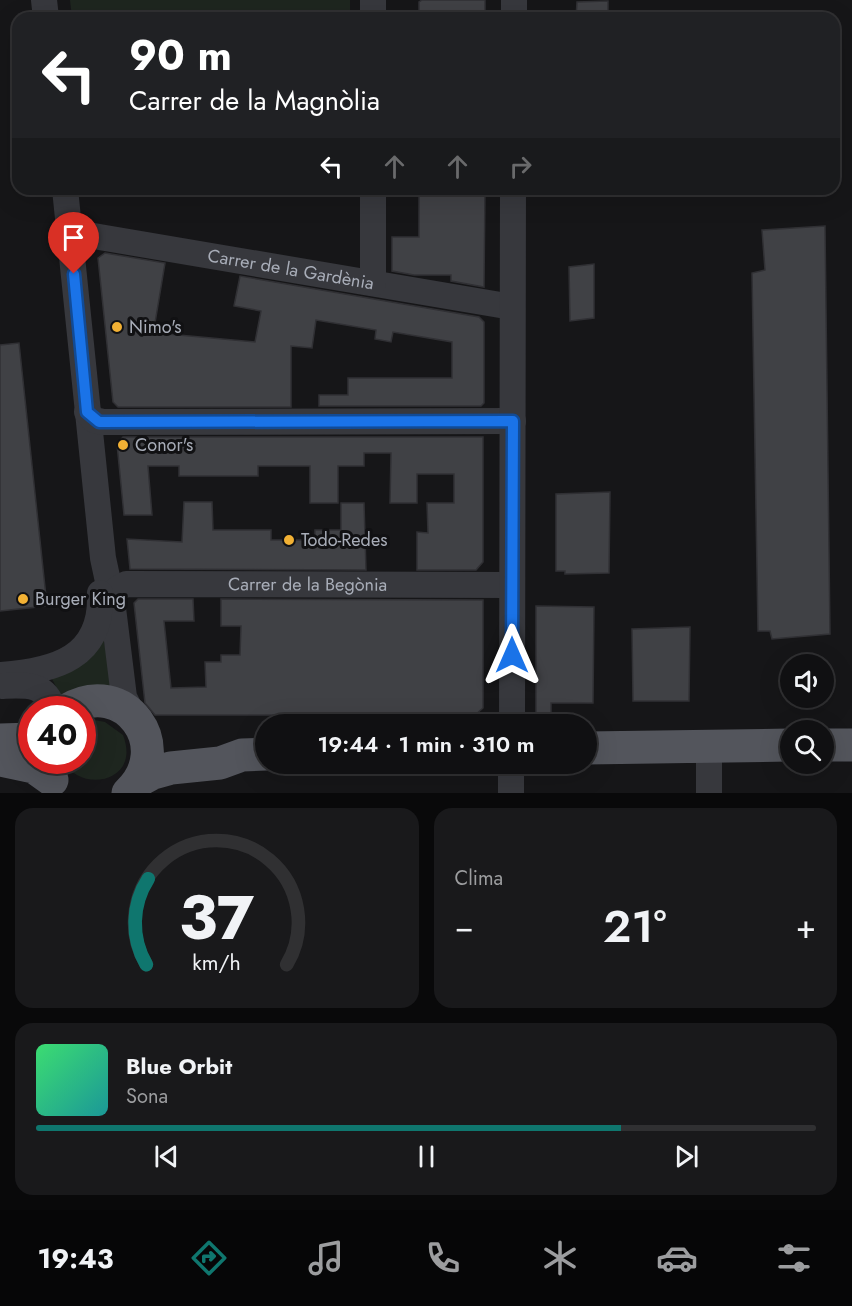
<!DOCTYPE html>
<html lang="es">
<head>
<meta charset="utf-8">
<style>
	:root { --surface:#101012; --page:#19191b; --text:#f1f3f6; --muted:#9c9d9f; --line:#303032; --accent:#0f766e }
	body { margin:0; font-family:Jost,sans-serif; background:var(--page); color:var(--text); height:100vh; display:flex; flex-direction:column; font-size:22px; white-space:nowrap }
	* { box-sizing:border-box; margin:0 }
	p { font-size:20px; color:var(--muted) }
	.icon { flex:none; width:33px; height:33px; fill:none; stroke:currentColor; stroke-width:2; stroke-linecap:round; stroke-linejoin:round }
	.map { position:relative; height:793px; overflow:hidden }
	.panel { display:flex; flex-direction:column; gap:15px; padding:15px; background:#09090a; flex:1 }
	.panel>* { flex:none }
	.hud { position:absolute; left:12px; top:12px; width:828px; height:183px; border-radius:18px; box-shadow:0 6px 24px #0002,0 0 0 2px var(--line); background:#202124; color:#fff; overflow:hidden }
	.tools { position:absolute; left:780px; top:654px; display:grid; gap:12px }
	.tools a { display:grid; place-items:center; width:54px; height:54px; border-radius:50%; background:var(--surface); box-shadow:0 6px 24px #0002,0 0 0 2px var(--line); font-size:30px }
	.speed { position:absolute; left:18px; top:696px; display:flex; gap:12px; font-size:30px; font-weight:700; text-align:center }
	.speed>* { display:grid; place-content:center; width:78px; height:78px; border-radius:50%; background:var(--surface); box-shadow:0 6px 24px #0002,0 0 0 2px var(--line); line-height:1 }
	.speed .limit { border:9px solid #d22; background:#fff; color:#111 }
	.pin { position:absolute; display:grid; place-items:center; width:51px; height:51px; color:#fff; margin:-62px -26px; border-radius:50% 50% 50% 0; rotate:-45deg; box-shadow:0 0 6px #0007 }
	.pin .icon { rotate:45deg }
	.me { position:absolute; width:66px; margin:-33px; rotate:0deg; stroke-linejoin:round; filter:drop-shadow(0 0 4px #0008) }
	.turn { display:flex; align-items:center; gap:21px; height:126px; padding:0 18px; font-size:27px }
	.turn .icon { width:78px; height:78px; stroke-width:2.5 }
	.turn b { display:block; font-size:42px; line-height:51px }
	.lanes { display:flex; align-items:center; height:57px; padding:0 18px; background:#0003; justify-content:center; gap:30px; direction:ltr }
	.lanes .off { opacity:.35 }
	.big { font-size:45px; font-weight:600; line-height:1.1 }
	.panel .widget { flex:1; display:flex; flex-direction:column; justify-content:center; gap:9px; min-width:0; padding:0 21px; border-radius:18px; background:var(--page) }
	.panel .dial { align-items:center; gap:0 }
	.dial svg { height:156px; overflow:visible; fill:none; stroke:var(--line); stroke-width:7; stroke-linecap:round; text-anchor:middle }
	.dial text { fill:var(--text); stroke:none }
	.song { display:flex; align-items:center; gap:18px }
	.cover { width:72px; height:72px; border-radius:9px; background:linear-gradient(135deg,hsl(140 70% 55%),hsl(180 70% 35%)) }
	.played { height:6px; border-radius:3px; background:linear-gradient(90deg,var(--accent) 75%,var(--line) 75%) }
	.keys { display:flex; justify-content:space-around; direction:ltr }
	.heat { display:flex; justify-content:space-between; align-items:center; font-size:33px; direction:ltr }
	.panel .tiles { flex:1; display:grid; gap:15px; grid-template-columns:1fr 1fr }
	.widget:last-child { grid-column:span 2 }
	.trip { position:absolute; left:255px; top:714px; width:342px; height:60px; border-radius:30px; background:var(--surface); box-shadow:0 6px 24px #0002,0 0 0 2px var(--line); font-weight:600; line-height:60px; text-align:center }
	.tabs { display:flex; height:96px; justify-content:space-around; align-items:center; background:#060607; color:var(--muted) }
	.tabs .icon { width:42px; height:42px }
	.tabs .on { color:var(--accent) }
	.tabs b { font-size:27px; color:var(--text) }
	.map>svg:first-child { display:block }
	.green { fill:#1e261f }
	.building { fill:#404145; stroke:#303034; stroke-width:1.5 }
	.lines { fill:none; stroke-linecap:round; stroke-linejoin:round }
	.minor { stroke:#37383d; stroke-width:26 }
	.major { stroke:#53555c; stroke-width:33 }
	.route-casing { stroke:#114b97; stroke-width:15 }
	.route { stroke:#1a73e8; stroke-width:10 }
	.poi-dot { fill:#f2b134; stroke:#111113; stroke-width:2 }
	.labels { text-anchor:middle; stroke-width:6; stroke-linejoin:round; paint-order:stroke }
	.street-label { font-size:18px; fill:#a8adb8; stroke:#111113 }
	.poi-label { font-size:18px; fill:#a8adb8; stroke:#111113; text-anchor:start }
</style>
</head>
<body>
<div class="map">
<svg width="852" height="793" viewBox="0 0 852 793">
	<rect width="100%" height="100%" fill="#161618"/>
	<path class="green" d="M70 0H350V18H72Z
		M102 630 113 690 62 698 52 679Z
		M94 720 105 722 123 735C142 784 78 793 64 761L82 760 83 723Z"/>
	<path class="building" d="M422 0H485V18H419V2Z
		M608 1V18H576L577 2Z
		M419 189H485L484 287 451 281V275H414L392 271V237H419Z
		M825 226 830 634 772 639 770 631H758L752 273 765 270 762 230Z
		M105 253 165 263 154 329 157 333 255 342 261 311 234 306 240 276 479 317 484 322V403L481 406H319V395H348V378H452V342L393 332 391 342 375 339 376 330 316 320 312 348 291 346V407H118L113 402 98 258Z
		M594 264V318L570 321 569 267Z
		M19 343 47 606 0 611V345Z
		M123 437H483V562L476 570H417V532L428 533 427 503H454V474H417V503H390L391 453H364V466H338V503H310V466H258V476H179V466H148L152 515H124L117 444Z
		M610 492 609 573 565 574V571H556V494Z
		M184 502H212L213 530H271V540H315V530H341V503H364L366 570 130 569 127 539 182 542Z
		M138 599H193L194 621H164L171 688 206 687 205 662H221V655H240L241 626H221V599L483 600V708L475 715H155L145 703 134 603Z
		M536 606 594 607 593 703H551V724H536Z
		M690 627 689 701H633L632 629Z"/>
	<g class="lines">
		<g class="minor">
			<path d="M44 0 46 18"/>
			<path d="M373 0V18"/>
			<path d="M514 18V0"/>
			<path d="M65 189 103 558 112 600 124 697 134 717"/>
			<path id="s1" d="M70 232 512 307"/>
			<path d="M373 283V189"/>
			<path d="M87 412 94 420 103 422 513 421"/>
			<path id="s2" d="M112 600 117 589 126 584 512 585"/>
			<path d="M0 675C55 671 103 658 100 593"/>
			<path d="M3 686C26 685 47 683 53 710"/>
			<path d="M512 724 513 189"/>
			<path d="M709 746V793"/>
			<path d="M511 793V764"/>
		</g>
		<path class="major" d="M67 710C124 675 177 747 128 793
			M0 740 32 739
			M824 745H852
			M586 748 790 745
			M0 760 34 767 52 780
			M140 780 153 773 171 768 220 763 242 755 266 754"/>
	</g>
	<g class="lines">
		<g class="route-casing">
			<path id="route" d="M74 274 87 412 99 422 513 421 512 655"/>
		</g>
		<use href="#route" class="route"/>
	</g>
	<g class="poi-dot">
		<circle cx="117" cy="327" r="6"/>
		<circle cx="123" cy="445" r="6"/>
		<circle cx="289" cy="540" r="6"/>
		<circle cx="23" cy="599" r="6"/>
	</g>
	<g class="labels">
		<g class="street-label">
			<text dy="6" stroke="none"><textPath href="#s1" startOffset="224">Carrer de la Gardènia</textPath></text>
			<text dy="6" stroke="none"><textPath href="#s2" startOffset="204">Carrer de la Begònia</textPath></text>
		</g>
		<g class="poi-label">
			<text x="129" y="333">Nimo's</text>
			<text x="135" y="451">Conor's</text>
			<text x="301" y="546">Todo-Redes</text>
			<text x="35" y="605">Burger King</text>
		</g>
	</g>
</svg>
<div class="tools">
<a><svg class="icon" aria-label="sound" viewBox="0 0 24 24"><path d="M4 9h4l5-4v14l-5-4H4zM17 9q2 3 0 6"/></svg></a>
<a><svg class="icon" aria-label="search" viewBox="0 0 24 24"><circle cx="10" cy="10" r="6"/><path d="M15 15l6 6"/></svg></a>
</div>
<div class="speed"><div class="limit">40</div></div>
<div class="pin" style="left:74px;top:274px;background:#d93025"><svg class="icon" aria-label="arrive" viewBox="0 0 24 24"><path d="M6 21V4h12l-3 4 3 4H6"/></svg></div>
<svg class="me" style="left:512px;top:655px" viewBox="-20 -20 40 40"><path d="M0-17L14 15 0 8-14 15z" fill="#1a73e8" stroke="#fff" stroke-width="4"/></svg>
<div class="trip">19:44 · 1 min · 310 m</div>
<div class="hud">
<div class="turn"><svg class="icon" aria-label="left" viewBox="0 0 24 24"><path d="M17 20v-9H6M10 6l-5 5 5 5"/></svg><div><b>90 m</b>Carrer de la Magnòlia</div></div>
<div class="lanes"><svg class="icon" aria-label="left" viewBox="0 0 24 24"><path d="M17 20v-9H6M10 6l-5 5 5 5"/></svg><svg class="icon off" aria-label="ahead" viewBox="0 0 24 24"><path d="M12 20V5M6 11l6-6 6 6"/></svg><svg class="icon off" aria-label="ahead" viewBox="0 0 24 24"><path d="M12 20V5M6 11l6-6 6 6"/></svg><svg class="icon off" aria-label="right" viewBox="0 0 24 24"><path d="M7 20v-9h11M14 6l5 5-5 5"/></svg></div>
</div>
</div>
<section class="panel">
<div class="tiles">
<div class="widget dial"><svg viewBox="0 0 100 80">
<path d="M14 69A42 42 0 1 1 86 69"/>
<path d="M14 69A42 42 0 0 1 15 25" stroke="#0f766e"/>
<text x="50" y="56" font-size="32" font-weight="700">37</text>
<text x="50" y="72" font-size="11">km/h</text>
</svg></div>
<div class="widget"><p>Clima</p>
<div class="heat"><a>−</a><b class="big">21°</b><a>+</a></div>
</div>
<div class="widget">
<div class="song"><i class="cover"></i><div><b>Blue Orbit</b><p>Sona</p></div></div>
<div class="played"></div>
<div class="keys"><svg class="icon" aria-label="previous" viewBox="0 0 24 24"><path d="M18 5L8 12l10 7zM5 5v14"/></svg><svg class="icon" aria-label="pause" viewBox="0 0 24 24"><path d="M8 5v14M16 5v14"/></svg><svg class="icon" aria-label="next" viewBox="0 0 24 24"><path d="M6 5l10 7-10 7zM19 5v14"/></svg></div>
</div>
</div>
</section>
<nav class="tabs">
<b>19:43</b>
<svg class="icon on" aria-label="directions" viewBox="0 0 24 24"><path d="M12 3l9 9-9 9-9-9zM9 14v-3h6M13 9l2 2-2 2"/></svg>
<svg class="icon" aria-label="music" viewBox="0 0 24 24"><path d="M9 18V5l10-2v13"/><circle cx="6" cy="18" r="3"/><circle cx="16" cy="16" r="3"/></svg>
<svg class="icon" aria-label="phone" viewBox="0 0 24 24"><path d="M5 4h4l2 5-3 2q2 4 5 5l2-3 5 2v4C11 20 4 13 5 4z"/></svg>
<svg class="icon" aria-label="climate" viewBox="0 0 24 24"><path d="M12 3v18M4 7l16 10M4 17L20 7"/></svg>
<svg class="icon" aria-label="car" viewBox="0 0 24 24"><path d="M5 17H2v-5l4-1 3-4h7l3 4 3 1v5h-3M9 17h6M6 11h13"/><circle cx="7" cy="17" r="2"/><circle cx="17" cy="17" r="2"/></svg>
<svg class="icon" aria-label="filters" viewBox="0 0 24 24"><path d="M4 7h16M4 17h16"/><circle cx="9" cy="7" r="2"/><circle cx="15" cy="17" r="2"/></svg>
</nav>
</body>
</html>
